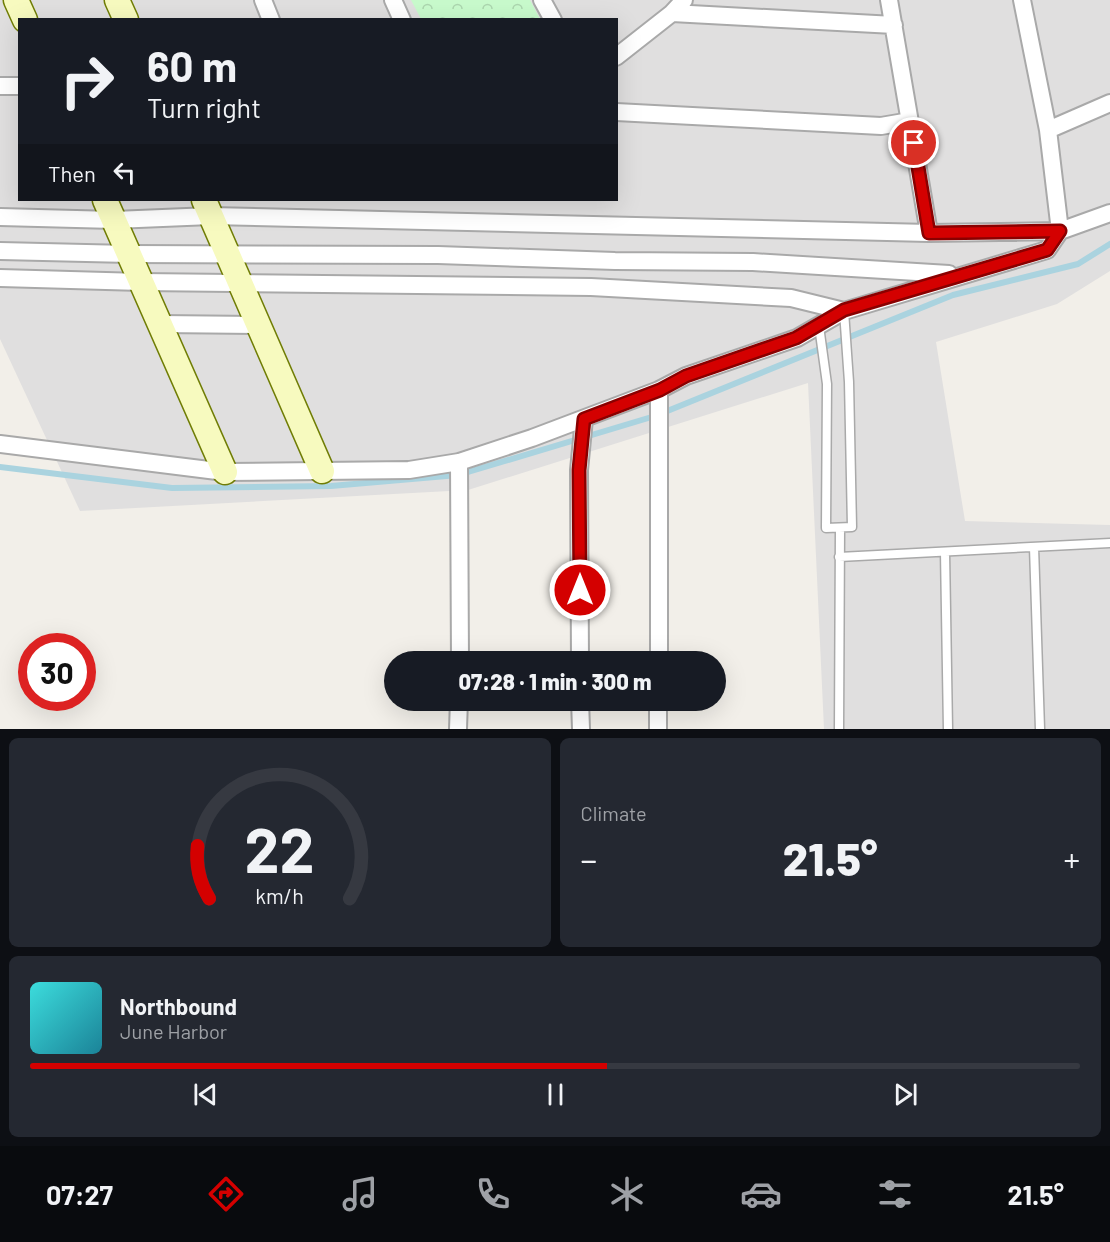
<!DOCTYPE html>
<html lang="en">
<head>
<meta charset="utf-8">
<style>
	:root { --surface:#171b24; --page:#242831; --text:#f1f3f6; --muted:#9ea1a6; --line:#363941; --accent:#d40000 }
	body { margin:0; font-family:Barlow,sans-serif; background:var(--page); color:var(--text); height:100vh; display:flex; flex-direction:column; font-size:22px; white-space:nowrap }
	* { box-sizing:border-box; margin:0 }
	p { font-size:20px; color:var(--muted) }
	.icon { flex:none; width:33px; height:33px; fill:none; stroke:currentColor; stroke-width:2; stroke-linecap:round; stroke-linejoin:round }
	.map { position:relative; height:729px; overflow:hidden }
	.panel { display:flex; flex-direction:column; gap:9px; padding:9px; background:#0d0f14; flex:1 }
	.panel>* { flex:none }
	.banner { position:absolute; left:18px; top:18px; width:600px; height:183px; border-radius:0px; box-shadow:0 6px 24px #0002; background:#171b24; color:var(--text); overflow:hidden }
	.speed { position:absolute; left:18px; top:633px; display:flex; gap:12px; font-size:30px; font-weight:700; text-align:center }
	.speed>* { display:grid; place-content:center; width:78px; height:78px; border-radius:50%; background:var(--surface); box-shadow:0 6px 24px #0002; line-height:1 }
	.speed .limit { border:9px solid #d22; background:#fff; color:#111 }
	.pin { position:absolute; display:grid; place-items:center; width:51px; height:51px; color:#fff; margin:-26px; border:3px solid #fff; border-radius:50%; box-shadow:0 2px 6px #0007 }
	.me { position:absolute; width:66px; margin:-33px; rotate:0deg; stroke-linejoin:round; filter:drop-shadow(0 0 4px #0008) }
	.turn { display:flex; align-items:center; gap:21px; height:126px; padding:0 30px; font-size:27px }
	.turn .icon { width:78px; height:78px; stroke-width:2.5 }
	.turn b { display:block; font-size:42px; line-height:51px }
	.then { display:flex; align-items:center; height:57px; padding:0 30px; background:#0003; gap:12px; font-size:22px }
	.big { font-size:45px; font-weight:800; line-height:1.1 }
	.panel .widget { flex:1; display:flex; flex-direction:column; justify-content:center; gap:9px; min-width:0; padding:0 21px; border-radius:9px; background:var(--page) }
	.panel .dial { align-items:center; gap:0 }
	.dial svg { height:156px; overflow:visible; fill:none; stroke:var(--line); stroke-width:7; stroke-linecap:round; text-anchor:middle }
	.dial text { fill:var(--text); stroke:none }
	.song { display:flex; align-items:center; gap:18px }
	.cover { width:72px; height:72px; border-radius:9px; background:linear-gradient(135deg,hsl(180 70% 55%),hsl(190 70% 35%)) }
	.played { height:6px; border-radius:3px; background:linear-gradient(90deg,var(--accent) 55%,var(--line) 55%) }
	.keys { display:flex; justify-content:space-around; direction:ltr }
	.heat { display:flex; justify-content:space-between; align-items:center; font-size:33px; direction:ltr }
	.panel .tiles { flex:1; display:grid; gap:9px; grid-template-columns:1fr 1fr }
	.widget:last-child { grid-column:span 2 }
	.trip { position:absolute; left:384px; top:651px; width:342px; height:60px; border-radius:30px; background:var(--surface); box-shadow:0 6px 24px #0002; font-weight:800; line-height:60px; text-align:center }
	.tab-bar { display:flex; height:96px; justify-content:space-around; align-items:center; background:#090b0e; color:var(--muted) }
	.tab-bar .icon { width:42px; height:42px }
	.tab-bar .on { color:var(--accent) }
	.tab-bar b { font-size:27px; color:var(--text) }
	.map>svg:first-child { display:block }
	.residential { fill:#e0dfdf; fill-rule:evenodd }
	.park { fill:url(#park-crowns) }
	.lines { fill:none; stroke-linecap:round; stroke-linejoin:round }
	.stream { stroke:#aad3df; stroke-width:6 }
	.lane-casing { stroke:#a9a9a9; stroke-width:11 }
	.street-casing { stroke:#a9a9a9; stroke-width:20 }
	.secondary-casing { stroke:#707d05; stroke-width:27 }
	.lane { stroke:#fff; stroke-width:8 }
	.street { stroke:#fff; stroke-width:16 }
	.secondary { stroke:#f7fabf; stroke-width:24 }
	.route-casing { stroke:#8a0000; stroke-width:15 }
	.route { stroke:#d40000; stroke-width:10 }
</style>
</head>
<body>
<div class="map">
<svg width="1110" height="729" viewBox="0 0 1110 729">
	<defs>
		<pattern id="park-crowns" width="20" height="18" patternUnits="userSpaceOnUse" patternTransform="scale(1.5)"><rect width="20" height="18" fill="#c8facc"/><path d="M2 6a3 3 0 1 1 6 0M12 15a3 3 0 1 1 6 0" fill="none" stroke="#acd6af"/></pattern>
	</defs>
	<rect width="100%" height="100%" fill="#f2efe9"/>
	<path class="residential" d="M0 0H1110V271L1057 304 936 342 965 521 1110 525V729H824L808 383 468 490 80 511 0 339ZM20 20H616V200H20Z"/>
	<path class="park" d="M411 0H530L540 19H421Z"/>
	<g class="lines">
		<path class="stream" d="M0 467 172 488 331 486 458 475 655 416 953 295 1078 264 1110 244"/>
		<g class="lane-casing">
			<path id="lane" d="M819 326 827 384 826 528 852 527 849 382 844 311
				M1034 547 1040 729
				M945 552 948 729
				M839 557 1110 543
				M839 729 840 528"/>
		</g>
		<g class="street-casing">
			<path id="street" d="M263 0 271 20
				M393 0 402 20
				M542 0 553 20
				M889 0 929 233
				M672 13 894 25
				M616 57 672 13 684 0
				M0 86H20
				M616 112 881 126 910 121
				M1048 130 1110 103
				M0 217 114 220 211 216 929 233 1060 231 1048 130 1022 0
				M0 251 129 254 438 255 615 261 753 262 949 274
				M0 278 141 282 591 287 791 298 844 311
				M160 324 258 325
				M0 444 225 472 409 470 459 462 532 438 659 390 686 376 797 338 844 311 1047 250 1060 231 1110 213
				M459 462 460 662
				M580 662 579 470 584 419
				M659 662V390
				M580 700 581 729
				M458 729 459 700
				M658 729V700"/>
		</g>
		<g class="secondary-casing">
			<path id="secondary" d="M16 0 25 20
				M117 0 126 20
				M105 200 225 472
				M204 200 322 471"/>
		</g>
		<use href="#lane" class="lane"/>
		<use href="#street" class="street"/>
		<use href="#secondary" class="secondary"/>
	</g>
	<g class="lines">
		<g class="route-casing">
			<path id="route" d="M580 590 579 470 584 419 660 390 686 376 796 338 844 310 1047 250 1060 231 929 233 914 143"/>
		</g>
		<use href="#route" class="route"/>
	</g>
</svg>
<div class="speed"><div class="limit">30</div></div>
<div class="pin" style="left:914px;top:143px;background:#d93025"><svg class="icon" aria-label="arrive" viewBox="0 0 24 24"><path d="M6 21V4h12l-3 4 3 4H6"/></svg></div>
<svg class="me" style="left:580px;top:590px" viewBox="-20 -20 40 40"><circle r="17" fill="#d40000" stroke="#fff" stroke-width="3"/><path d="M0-11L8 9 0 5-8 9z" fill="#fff"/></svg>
<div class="trip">07:28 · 1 min · 300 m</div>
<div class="banner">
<div class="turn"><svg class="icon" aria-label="right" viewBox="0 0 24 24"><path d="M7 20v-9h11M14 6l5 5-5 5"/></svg><div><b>60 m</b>Turn right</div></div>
<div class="then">Then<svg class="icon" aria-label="left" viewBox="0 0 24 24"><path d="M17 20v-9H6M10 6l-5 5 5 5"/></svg></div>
</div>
</div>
<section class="panel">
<div class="tiles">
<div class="widget dial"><svg viewBox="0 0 100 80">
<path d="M14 69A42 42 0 1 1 86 69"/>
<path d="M14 69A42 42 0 0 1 8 42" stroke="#d40000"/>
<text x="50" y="56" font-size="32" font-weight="700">22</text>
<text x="50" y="72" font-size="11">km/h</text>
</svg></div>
<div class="widget"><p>Climate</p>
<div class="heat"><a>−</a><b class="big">21.5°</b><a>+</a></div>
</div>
<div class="widget">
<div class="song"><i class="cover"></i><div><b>Northbound</b><p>June Harbor</p></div></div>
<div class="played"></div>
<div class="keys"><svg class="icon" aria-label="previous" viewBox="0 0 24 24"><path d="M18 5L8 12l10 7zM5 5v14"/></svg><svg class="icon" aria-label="pause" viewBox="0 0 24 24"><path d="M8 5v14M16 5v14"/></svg><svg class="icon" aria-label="next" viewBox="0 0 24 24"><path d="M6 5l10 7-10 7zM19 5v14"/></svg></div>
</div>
</div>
</section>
<nav class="tab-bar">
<b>07:27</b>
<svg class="icon on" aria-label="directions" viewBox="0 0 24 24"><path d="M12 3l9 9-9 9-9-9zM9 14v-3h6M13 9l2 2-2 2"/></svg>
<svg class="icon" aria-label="music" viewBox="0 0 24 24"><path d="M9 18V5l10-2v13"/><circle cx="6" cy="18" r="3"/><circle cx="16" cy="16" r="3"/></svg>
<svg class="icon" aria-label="phone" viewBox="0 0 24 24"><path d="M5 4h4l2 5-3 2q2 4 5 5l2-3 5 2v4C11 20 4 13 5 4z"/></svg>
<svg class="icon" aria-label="climate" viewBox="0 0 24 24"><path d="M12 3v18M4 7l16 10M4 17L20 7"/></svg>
<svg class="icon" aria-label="car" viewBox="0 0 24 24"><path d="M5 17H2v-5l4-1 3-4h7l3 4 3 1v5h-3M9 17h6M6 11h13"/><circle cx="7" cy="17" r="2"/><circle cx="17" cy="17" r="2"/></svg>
<svg class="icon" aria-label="filters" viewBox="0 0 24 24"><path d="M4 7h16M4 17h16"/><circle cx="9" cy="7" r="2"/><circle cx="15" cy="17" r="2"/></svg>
<b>21.5°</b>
</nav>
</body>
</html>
